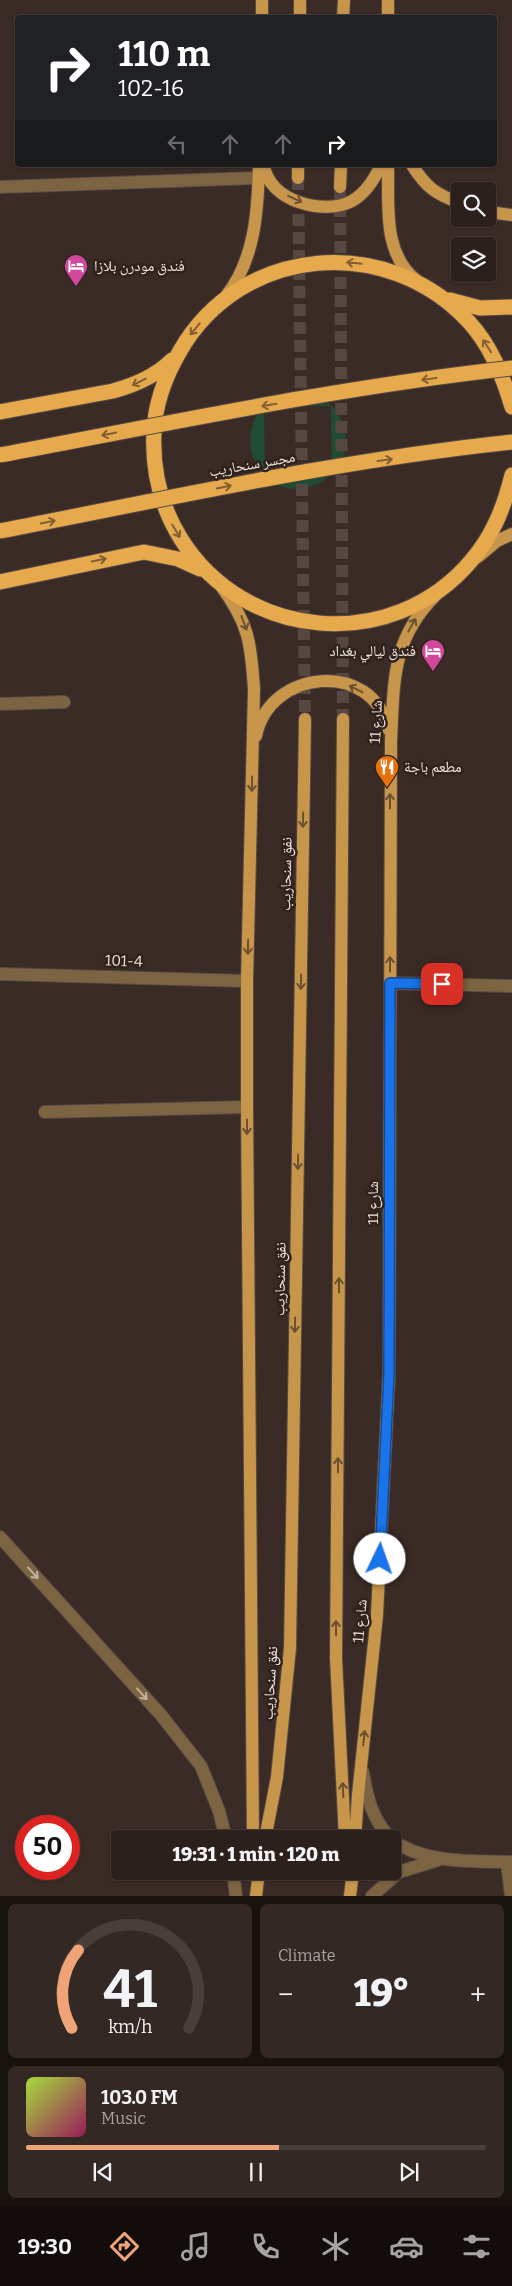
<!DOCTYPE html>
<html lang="en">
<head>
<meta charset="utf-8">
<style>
	:root { --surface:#2c201c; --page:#342825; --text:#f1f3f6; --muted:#a6a3a3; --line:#483e3b; --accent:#efa377 }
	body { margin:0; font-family:Bitter,"Noto Naskh Arabic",serif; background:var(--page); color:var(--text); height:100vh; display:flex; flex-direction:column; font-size:19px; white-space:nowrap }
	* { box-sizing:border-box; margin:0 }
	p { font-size:16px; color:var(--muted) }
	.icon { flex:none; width:28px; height:28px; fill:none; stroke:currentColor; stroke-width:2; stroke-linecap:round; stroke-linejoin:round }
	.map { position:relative; height:1896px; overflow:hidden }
	.sheet { display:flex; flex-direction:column; gap:8px; padding:8px; background:#18120f; flex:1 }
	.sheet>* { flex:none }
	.banner { position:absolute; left:15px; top:15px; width:482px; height:152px; border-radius:5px; box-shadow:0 1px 4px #0004,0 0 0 1px var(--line); background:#202124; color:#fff; overflow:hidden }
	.fabs { position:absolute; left:451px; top:182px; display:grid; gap:10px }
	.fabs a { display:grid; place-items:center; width:45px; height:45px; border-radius:5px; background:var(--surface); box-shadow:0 1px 4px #0004,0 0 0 1px var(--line); font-size:25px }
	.speed { position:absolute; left:15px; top:1815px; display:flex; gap:10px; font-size:25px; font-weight:700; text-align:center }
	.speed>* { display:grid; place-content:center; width:65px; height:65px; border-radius:50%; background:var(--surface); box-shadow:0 1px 4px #0004,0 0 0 1px var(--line); line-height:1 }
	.speed .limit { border:8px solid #d22; background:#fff; color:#111 }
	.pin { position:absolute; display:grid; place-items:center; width:42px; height:42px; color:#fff; margin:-21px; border-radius:10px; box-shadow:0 2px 8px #0006 }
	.me { position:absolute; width:55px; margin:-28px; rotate:3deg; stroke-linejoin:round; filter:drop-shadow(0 0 4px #0008) }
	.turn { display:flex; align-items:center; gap:18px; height:105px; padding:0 20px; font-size:22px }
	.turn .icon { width:65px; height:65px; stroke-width:2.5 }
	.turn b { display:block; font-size:35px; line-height:42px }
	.lanes { display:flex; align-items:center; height:48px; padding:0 20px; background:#0003; justify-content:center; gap:25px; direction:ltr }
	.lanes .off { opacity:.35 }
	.big { font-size:38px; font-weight:800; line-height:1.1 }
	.sheet .widget { flex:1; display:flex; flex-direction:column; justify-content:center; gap:8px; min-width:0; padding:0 18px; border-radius:8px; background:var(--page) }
	.sheet .dial { align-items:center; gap:0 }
	.dial svg { height:130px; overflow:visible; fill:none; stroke:var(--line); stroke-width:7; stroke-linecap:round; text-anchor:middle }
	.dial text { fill:var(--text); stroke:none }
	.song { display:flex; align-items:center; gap:15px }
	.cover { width:60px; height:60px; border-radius:8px; background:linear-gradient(135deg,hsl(80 70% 55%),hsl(330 70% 35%)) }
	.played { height:5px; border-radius:2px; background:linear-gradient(90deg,var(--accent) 55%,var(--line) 55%) }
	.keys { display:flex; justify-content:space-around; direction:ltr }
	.heat { display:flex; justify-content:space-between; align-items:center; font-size:28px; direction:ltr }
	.sheet .tiles { flex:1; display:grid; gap:8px; grid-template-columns:1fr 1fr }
	.widget:last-child { grid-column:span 2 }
	.trip { position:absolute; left:111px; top:1830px; width:290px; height:50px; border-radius:5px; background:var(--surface); box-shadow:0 1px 4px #0004,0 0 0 1px var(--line); font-weight:800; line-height:50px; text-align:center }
	.tabs { display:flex; height:80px; justify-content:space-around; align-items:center; background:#120d0b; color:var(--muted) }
	.tabs .icon { width:35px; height:35px }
	.tabs .current { color:var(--accent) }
	.tabs b { font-size:22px; color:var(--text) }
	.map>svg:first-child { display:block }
	.green { fill:#1f4c35; fill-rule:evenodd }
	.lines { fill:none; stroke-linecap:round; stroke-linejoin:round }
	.major-tunnel { stroke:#564742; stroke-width:12; stroke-dasharray:12 6; stroke-linecap:butt }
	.minor-casing { stroke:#584944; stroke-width:14 }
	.major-casing { stroke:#584944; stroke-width:14 }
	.highway-casing { stroke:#584944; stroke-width:17 }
	.minor { stroke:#7c6442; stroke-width:12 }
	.major { stroke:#c8964b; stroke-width:12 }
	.highway { stroke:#e6aa4d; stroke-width:15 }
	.highway-bridge-casing { stroke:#584944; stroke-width:17; stroke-linecap:butt }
	.highway-bridge { stroke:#e6aa4d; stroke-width:15 }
	.oneway { stroke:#6d502f }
	.oneway2 { stroke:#825f32 }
	.oneway3 { stroke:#c0b1a1 }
	.route-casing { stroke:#114b97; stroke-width:12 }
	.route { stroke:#1a73e8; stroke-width:9 }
	.labels { text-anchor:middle; stroke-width:5; stroke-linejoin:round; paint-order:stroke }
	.poi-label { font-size:15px; fill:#eee4e0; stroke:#30221c; text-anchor:start }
	.street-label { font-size:15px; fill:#eee4e0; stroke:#30221c }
</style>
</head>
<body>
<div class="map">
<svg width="512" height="1896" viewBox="0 0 512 1896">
	<rect width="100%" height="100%" fill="#3b2b26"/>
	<path class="green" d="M297 392C305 394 316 395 323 399 345 413 353 444 338 466 330 478 319 485 304 488 243 498 225 401 297 392ZM331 406 332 474 265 475 264 407Z"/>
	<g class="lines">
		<path class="major-tunnel" d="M298 178 305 719
			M340 187 343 719"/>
		<g class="minor-casing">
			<path id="minor" d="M0 187 259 178
				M0 704 64 702
				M0 974 247 981
				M390 983 512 986
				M45 1112 247 1107
				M0 1537 161 1715 201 1766 219 1811 226 1839
				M363 1772C367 1798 372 1819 391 1839
				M392 1840C425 1864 473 1861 512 1862
				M507 1862 511 1896
				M233 1871 236 1896
				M372 1896 399 1872 438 1860"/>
		</g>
		<g class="major-casing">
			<path id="major" d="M262 18V0
				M300 18V0
				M343 18 344 0
				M388 18V0
				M264 165C268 201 324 216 352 201 366 193 375 178 381 165
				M388 165C389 204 382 253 416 280
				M412 165C426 187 435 194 460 203
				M298 178V165
				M340 187 341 165
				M488 212 512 215
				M226 296C255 260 258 210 259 165
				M478 557 497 541 512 534
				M221 586C249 624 251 643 254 689L247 981V1107L253 1839
				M343 719 336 1658 345 1839
				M256 736C269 669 373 659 388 729
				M265 1839 277 1777 290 1648 305 719
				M355 1839 358 1795 377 1615 389 1374 391 741C394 683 391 639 436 595
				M256 1896 259 1871
				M350 1896 353 1871"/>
		</g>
		<g class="highway-casing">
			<path id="highway" d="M450 300 480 308 512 307
				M512 407C503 376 491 346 469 322 387 233 241 245 180 351 166 375 155 403 154 432 152 470 161 507 181 539 245 641 392 654 471 561 493 536 504 507 512 475
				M0 412 113 391C135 385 156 376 172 360
				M0 582 144 552 178 559 200 569"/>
		</g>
		<use href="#minor" class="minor"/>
		<use href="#major" class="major"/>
		<use href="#highway" class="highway"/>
		<g class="highway-bridge-casing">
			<path id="highway-bridge" d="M0 455C170 423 340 387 512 368
				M0 531C170 498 340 460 512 442"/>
		</g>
		<use href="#highway-bridge" class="highway-bridge"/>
	</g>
	<defs><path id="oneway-shaft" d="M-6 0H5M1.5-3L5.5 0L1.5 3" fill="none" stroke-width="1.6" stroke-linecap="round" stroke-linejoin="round" transform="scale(1.25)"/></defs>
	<g class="oneway">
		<use href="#oneway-shaft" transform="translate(295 199) rotate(24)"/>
		<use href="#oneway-shaft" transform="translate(244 623) rotate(69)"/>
		<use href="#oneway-shaft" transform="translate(412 625) rotate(-60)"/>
		<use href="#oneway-shaft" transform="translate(356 689) rotate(-153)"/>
		<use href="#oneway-shaft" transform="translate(252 784) rotate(91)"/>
		<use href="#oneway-shaft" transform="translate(390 801) rotate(-90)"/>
		<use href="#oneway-shaft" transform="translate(303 820) rotate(91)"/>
		<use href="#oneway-shaft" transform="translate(248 947) rotate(91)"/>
		<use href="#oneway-shaft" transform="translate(390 964) rotate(-90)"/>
		<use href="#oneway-shaft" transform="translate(301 982) rotate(91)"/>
		<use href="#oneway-shaft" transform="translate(247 1127) rotate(90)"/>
		<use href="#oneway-shaft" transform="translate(298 1162) rotate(91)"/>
		<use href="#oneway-shaft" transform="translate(339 1285) rotate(-90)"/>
		<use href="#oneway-shaft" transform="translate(295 1325) rotate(91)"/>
		<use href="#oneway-shaft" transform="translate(338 1465) rotate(-90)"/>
		<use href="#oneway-shaft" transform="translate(336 1628) rotate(-90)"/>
		<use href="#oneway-shaft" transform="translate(364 1738) rotate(-84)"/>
		<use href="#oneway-shaft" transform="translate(343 1790) rotate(-93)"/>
	</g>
	<g class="oneway2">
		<use href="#oneway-shaft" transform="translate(354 263) rotate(-174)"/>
		<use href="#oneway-shaft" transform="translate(195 329) rotate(130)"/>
		<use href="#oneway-shaft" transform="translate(487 346) rotate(-123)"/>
		<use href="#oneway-shaft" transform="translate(429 379) rotate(172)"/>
		<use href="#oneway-shaft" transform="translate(139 382) rotate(153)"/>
		<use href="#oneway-shaft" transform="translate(269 405) rotate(170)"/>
		<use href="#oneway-shaft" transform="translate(109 434) rotate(169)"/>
		<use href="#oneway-shaft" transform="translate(385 460) rotate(-8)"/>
		<use href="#oneway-shaft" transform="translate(224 487) rotate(-11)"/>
		<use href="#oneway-shaft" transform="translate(48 522) rotate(-11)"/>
		<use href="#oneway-shaft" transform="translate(176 531) rotate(59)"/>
		<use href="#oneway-shaft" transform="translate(99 560) rotate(-12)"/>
	</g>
	<g class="oneway3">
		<use href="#oneway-shaft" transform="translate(33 1573) rotate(48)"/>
		<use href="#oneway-shaft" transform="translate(142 1694) rotate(48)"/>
	</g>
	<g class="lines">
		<g class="route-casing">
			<path id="route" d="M380 1559 389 1374 390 983 442 984"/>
		</g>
		<use href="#route" class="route"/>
	</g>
	<defs>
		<g id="hotel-pin" transform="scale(1.25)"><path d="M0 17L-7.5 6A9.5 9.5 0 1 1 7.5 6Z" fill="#d1479c" stroke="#30221c"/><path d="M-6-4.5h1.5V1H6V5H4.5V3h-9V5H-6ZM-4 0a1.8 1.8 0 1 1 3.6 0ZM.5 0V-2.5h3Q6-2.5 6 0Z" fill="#fff"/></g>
		<g id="restaurant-pin" transform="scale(1.25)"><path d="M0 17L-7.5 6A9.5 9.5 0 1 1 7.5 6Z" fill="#e8710a" stroke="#30221c"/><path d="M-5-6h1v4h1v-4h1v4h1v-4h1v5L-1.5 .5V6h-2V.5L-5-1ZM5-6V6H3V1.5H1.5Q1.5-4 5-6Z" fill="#fff"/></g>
	</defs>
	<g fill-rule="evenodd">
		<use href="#hotel-pin" x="76" y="266"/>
		<use href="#hotel-pin" x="433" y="651"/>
		<use href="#restaurant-pin" x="387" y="767"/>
	</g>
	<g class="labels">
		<g class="poi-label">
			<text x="94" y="271">فندق مودرن بلازا</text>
			<text x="416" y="656" text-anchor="end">فندق ليالي بغداد</text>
			<text x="404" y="772">مطعم باجة</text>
		</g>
		<g class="street-label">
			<text transform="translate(252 464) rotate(-10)" y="5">مجسر سنحاريب</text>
			<text transform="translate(376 722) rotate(-87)" y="5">شارع 11</text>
			<text transform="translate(286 874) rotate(-89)" y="5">نفق سنحاريب</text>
			<text transform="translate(124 961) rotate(2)" y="5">101-4</text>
			<text transform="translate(373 1203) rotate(-90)" y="5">شارع 11</text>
			<text transform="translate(280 1279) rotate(-89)" y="5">نفق سنحاريب</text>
			<text transform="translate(360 1621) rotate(-85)" y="5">شارع 11</text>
			<text transform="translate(270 1683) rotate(-86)" y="5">نفق سنحاريب</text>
		</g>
	</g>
</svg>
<div class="fabs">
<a><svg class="icon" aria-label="search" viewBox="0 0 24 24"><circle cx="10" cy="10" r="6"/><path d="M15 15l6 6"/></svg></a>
<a><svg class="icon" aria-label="layers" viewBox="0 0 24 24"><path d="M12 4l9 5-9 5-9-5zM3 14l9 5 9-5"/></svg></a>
</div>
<div class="speed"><div class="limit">50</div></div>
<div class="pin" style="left:442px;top:984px;background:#d93025"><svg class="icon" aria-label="arrive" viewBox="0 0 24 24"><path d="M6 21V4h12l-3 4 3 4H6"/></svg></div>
<svg class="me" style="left:380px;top:1559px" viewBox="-20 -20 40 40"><circle r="19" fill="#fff"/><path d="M0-13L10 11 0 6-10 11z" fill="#1a73e8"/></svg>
<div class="trip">19:31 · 1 min · 120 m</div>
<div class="banner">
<div class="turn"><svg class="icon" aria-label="right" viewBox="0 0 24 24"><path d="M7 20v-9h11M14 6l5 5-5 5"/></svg><div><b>110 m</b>102-16</div></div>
<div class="lanes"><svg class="icon off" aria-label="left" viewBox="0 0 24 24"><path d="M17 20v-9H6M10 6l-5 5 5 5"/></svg><svg class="icon off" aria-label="ahead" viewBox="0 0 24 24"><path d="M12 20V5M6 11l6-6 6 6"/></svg><svg class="icon off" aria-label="ahead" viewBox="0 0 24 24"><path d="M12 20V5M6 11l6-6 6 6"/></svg><svg class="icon" aria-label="right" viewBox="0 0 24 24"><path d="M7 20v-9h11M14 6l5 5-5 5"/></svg></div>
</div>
</div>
<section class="sheet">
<div class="tiles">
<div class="widget dial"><svg viewBox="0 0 100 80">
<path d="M14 69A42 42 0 1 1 86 69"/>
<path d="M14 69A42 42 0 0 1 18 21" stroke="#efa377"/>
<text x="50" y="56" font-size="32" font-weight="700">41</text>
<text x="50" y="72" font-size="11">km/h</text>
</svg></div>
<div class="widget"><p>Climate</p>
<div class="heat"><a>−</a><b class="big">19°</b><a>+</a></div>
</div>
<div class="widget">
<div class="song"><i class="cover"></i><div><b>103.0 FM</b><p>Music</p></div></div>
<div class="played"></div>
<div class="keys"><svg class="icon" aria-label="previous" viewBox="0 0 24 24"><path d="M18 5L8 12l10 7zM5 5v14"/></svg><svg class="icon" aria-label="pause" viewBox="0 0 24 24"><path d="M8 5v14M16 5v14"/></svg><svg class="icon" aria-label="next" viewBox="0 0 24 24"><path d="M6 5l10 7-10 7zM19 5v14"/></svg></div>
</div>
</div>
</section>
<nav class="tabs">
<b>19:30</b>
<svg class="icon current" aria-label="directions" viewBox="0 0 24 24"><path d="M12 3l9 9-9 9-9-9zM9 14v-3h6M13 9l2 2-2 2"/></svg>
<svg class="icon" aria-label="music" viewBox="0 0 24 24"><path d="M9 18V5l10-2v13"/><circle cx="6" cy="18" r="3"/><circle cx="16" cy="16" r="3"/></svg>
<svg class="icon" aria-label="phone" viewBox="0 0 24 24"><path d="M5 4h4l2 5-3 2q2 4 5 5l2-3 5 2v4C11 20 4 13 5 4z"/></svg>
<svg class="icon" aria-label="climate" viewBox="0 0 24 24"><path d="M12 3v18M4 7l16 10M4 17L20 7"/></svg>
<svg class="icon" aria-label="car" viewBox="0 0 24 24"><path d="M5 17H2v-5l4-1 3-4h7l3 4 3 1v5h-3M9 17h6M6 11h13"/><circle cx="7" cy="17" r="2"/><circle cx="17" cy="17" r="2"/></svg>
<svg class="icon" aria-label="filters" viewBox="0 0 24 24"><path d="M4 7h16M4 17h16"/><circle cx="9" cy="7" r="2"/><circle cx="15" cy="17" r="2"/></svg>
</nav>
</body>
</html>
